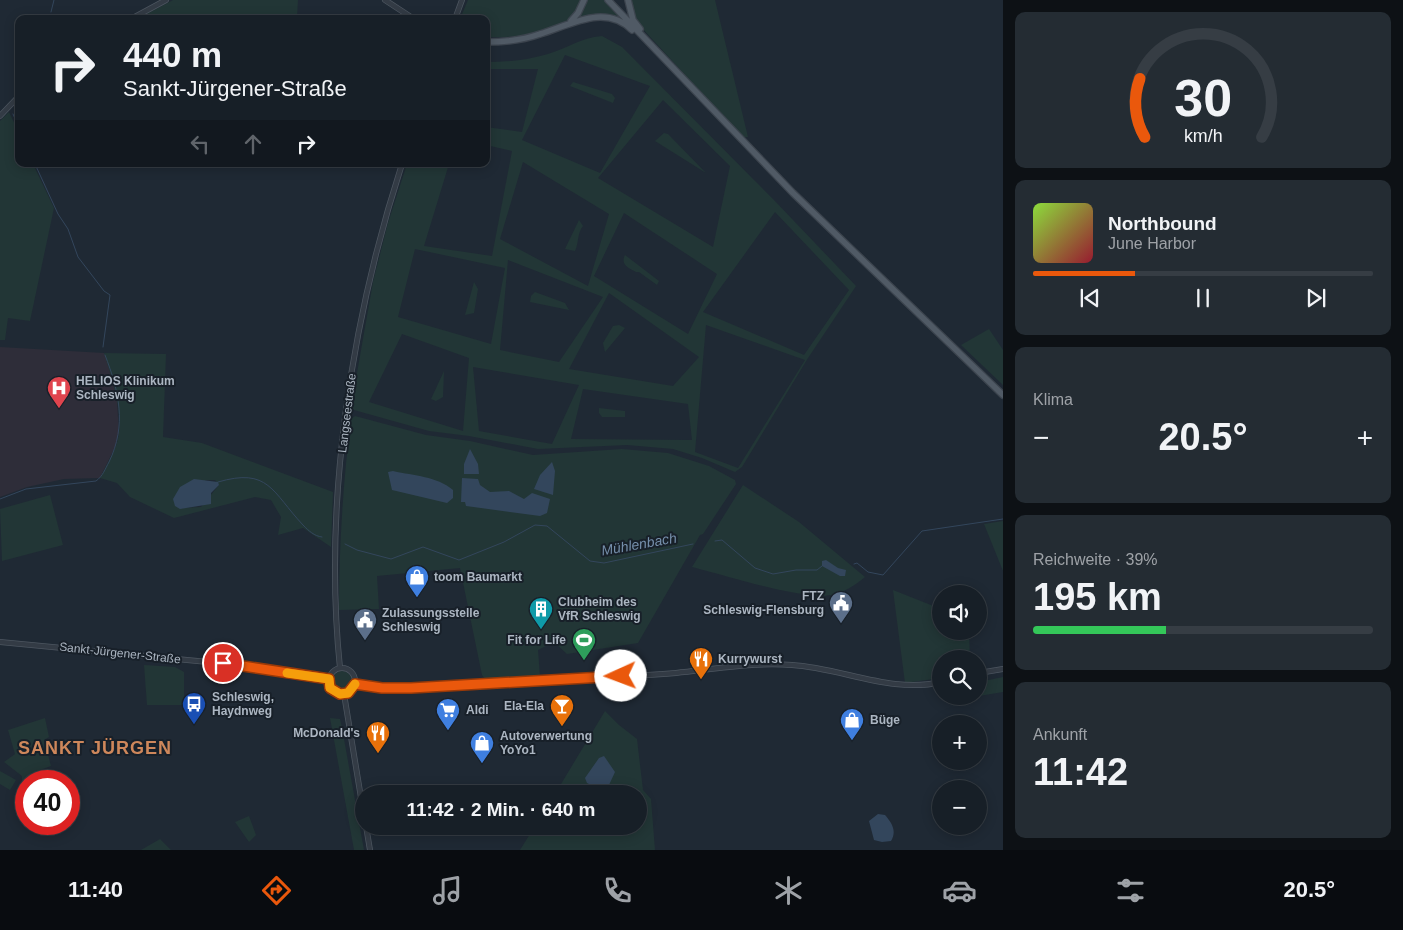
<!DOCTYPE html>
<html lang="de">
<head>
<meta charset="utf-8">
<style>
	:root { --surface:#171f27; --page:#242c33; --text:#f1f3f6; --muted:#9ea2a7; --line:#363d44; --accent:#ea580c }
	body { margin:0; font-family:Helvetica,sans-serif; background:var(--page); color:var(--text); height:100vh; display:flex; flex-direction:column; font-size:19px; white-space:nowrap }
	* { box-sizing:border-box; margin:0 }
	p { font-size:16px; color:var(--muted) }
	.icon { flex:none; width:28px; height:28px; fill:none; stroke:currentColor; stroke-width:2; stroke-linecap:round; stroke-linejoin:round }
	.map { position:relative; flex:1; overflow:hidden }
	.drawer { display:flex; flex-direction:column; gap:12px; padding:12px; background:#0d1115; width:400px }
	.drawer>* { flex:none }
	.banner { position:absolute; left:15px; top:15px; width:475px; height:152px; border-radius:10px; box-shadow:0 2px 12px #0003,0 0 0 1px var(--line); background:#171f27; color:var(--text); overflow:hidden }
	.buttons { position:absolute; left:932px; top:585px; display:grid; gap:10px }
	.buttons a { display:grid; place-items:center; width:55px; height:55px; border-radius:50%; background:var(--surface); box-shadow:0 2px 12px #0003,0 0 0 1px var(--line); font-size:25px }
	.speed { position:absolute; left:15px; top:770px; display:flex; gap:10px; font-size:25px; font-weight:700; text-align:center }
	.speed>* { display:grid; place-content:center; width:65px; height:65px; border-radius:50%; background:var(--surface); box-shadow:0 2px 12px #0003,0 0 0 1px var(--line); line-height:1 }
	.speed .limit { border:8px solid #d22; background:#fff; color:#111 }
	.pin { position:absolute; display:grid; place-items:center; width:42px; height:42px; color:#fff; margin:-21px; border:2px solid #fff; border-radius:50%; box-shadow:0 1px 5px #0007 }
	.me { position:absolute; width:55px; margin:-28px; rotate:268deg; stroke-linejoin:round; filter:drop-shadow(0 0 4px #0008) }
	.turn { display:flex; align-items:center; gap:18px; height:105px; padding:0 25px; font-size:22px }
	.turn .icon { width:65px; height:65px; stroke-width:2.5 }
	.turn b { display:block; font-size:35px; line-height:42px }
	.lanes { display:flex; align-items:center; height:48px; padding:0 25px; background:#0003; justify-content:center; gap:25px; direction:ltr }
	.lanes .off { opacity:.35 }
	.big { font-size:38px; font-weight:800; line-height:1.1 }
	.drawer .tile { flex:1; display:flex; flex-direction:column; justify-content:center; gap:8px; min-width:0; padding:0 18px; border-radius:10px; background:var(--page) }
	.drawer .dial { align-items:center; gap:0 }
	.dial svg { height:130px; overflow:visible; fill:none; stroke:var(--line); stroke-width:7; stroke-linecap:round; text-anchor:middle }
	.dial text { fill:var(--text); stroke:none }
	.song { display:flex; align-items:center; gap:15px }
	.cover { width:60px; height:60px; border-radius:8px; background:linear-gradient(135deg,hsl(90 70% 55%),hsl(350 70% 35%)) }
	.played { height:5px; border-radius:2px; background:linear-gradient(90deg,var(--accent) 30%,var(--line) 30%) }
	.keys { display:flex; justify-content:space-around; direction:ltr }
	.heat { display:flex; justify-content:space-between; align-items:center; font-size:28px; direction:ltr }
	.charge { height:8px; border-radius:4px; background:linear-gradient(90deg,#34c759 39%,var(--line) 0) }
	.trip { position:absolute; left:355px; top:785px; width:292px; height:50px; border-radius:25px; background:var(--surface); box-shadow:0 2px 12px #0003,0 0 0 1px var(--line); font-weight:800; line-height:50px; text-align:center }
	.menu { display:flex; height:80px; justify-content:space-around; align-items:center; background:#090c10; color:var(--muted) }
	.menu .icon { width:35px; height:35px }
	.menu .on { color:var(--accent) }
	.menu b { font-size:22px; color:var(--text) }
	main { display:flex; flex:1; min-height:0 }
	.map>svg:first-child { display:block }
	.medical { fill:#2e2d39 }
	.green { fill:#223636; fill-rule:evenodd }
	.water { fill:#33465c }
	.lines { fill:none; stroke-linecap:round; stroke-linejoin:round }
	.stream { stroke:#33465c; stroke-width:1 }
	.tertiary-casing { stroke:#4d5660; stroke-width:6 }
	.primary-casing { stroke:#3c444e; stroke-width:8 }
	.tertiary { stroke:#333b45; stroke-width:4.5 }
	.primary { stroke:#505a65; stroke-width:5.5 }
	.route-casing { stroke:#983908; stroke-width:12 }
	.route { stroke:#ea580c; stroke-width:9 }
	.slow { stroke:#f59e0b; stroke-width:9 }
	.labels { text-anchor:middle; stroke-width:4; stroke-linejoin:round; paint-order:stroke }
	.poi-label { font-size:12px; font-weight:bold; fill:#acb6c2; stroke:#182029; text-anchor:start }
	.street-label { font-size:12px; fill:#acb6c2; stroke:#182029 }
	.water-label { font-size:14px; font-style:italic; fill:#758eaa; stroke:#182029 }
	.district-label { font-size:18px; font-weight:bold; letter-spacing:1px; fill:#ce875b; stroke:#182029 }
</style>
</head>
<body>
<main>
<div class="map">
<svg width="1003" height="850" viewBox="0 0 1003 850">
	<rect width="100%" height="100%" fill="#1f2934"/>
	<path class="medical" d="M0 347 104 353 116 385 119 433 116 445 100 478 64 479 27 487 0 497Z"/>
	<path class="green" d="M173 0H298L297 18 319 19H147L145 15Z
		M468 0H582C574 33 514 39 486 37V19H460Z
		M586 0H606L626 22C608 15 594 12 575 20Z
		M630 0H715L748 137H742L641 27 634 15Z
		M602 36 622 47 773 199 856 286 808 358 742 467 735 472 702 458 673 449 627 445 538 449 469 436 429 431 354 410 351 407 373 282 388 223 407 164H449L424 246 492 256 512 151 486 145V127L522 132 538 69H486V62C507 62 528 60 548 54 568 48 580 38 602 36ZM565 55 650 86 600 173 522 140ZM663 100 730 166 713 247 598 178ZM523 162 609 214 588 286 500 239ZM775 212 849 290 804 355 703 312ZM624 213 717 274 688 334 594 276ZM415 249 505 268 491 344 398 317ZM508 260 603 297 559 362 500 350ZM609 293 699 357 673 386 569 369ZM706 325 805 360 738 468 695 452ZM402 334 469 358 463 431 369 402ZM473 367 579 385 552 444 479 431ZM583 389 688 404 692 440 571 439Z
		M573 82 612 94 615 98 613 103 570 86Z
		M9 112 19 133V164H33L54 208 30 321 8 318 5 340H0V121Z
		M664 133 668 134 706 173 655 141Z
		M579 220 583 226C577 233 579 243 575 251L565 249Z
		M625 255 659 281 657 285 639 272H636C629 268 620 265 625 255Z
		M474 282 478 289 474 313 465 315Z
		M535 292 565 303 569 310 530 302 531 296Z
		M619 325 625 328 605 352 603 343 613 326Z
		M989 329 1003 350V385L961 345Z
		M104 353 166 354 163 437 202 443 333 492 331 547 303 528 278 535 281 517 271 500 255 497 174 518 130 497 117 483 100 478C105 468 111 457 116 446 126 418 112 380 104 353ZM206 480H215L219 485 201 507 181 508Z
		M444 371 443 397 436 401 431 399Z
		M599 408 625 411V417H602L599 413Z
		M355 416 426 435 470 441 533 455 622 449 668 453 709 466 735 480 736 484 703 534 700 535 638 643 567 654 554 642 538 650 540 677 485 679 482 675 460 568 377 576 379 609 339 610C339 546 343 483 351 419Z
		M743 485 799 522 865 577C854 586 845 592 831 595 802 600 724 575 692 567Z
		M50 495 63 545 2 561 0 509Z
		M1003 521V571L984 524Z
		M893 590 941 609V631H969L970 659H941V678L905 683Z
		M144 665 175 667 184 672V705H147Z
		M332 681a10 10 0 1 1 20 0a10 10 0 1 1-20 0Z
		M1003 677V692L979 696V682Z
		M605 711 619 725 637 739 643 790 651 799 655 850H520L535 826H639V794H555Z
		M45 718 49 737 44 740 51 766 40 770V781H26V792H22V776L4 762 15 754 8 730Z
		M330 718 340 719 342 728 364 850H354Z
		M0 771 16 780 10 790 0 784Z
		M249 816 256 835 249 842 235 822Z
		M160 839 171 850H141Z"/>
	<path class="water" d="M470 449 478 464 479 474H464V464Z
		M552 462 555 471 553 495 534 489 540 475Z
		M393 471C415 476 436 476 453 490V498L447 503 392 490 388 472Z
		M462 478 478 479 480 485 490 492 509 491 524 499 532 493 550 499 547 513 540 516 466 506 465 502H461Z
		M194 479 218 482 219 485 211 493V504L180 509 175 506 173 499 180 487Z
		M826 560 838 568 846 570 845 576H840L822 566V561Z
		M604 756 615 772 609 785 597 788 587 783 585 778 599 758Z
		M878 814 885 815C892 823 897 831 891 841L882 842 874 840 869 821Z"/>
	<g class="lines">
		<path class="stream" d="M51 12 54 0
			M13 114 19 128
			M35 164 58 214 68 229 78 257 104 291 110 295 103 347
			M218 482C269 467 272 492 303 525 309 531 314 536 322 537
			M0 499 26 489 96 481C103 476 105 469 109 462 127 425 119 391 105 355
			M715 541 722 540 755 568 773 574 796 570H817L822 566
			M345 544 357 550 391 559 423 547 459 560 504 542 535 525 547 526 590 561 604 563 693 544
			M854 564 857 563 868 572 883 575 922 531 1003 519"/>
		<g class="tertiary-casing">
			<path id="tertiary" d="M385 0 414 19
				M131 19 166 0
				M455 19 462 0
				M0 116 19 96
				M0 642 239 665 329 679
				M340 668C323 504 351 321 402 164
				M329 681a13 13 0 1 1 26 0a13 13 0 1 1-26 0Z
				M979 673 1003 669
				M355 684C415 694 479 685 540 681 585 677 630 677 676 673 715 669 753 662 792 665 842 668 892 694 941 682
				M344 694 364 816
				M366 826 370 850"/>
		</g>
		<g class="primary-casing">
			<path id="primary" d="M608 0 793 193 1003 395
				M628 0 633 20 640 29
				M571 21 578 13 584 0
				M486 42C504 42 523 40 540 34 570 25 605 3 632 30"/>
		</g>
		<use href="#tertiary" class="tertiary"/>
		<use href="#primary" class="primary"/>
	</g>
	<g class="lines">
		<g class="route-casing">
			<path id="route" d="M223 663 329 679 330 688 340 694 348 693 355 684 382 688H411L621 676"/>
		</g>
		<use href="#route" class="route"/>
		<path class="slow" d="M287 673 329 679 330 688 340 694 348 693 355 684"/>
	</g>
	<defs>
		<g id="hospital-pin" transform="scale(1.25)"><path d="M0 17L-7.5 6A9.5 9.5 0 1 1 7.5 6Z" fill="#e0444e" stroke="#182029"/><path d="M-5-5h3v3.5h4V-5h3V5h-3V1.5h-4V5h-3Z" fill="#fff"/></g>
		<g id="shop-pin" transform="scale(1.25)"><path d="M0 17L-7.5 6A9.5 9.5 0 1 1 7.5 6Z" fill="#3f7fe0" stroke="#182029"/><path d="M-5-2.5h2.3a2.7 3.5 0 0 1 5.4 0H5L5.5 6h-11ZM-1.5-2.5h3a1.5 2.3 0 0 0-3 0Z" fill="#fff"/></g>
		<g id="civic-pin" transform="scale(1.25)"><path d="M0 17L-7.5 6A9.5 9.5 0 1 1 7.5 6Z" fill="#5c6f8a" stroke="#182029"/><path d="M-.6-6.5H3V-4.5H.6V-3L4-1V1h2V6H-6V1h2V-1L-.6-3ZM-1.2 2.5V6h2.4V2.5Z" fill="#fff"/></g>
		<g id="building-pin" transform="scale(1.25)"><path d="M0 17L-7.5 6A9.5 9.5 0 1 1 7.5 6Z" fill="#0f9aa8" stroke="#182029"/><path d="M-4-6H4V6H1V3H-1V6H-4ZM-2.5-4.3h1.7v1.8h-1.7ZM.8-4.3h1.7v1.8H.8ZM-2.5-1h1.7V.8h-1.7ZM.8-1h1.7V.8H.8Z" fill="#fff"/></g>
		<g id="stadium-pin" transform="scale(1.25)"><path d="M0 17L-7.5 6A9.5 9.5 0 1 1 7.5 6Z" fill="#2e9e5b" stroke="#182029"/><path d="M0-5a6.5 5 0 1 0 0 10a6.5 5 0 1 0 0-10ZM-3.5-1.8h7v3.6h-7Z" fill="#fff"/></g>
		<g id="restaurant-pin" transform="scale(1.25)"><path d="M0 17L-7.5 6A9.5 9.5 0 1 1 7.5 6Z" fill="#e8710a" stroke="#182029"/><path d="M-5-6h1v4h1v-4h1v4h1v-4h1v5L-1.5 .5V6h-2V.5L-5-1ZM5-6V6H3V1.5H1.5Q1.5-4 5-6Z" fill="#fff"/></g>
		<g id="bus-pin" transform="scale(1.25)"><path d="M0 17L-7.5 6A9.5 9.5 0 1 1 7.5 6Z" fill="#1a4fb4" stroke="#182029"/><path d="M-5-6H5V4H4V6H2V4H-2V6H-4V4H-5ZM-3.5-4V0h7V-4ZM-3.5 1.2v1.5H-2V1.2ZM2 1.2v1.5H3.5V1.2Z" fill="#fff"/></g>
		<g id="bar-pin" transform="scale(1.25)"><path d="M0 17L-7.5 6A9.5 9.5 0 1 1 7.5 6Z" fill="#e8710a" stroke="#182029"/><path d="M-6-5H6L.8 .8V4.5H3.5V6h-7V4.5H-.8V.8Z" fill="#fff"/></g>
		<g id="supermarket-pin" transform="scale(1.25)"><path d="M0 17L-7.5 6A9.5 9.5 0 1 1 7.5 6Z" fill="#3f7fe0" stroke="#182029"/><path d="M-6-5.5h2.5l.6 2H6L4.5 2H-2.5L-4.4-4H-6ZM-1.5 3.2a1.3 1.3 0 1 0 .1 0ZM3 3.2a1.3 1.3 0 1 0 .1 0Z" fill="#fff"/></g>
	</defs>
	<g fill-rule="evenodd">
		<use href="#hospital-pin" x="59" y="388"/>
		<use href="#shop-pin" x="417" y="577"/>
		<use href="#civic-pin" x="841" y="603"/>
		<use href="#building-pin" x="541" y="609"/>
		<use href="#civic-pin" x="365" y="620"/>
		<use href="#stadium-pin" x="584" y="640"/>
		<use href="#restaurant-pin" x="701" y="659"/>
		<use href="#bus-pin" x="194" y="704"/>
		<use href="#bar-pin" x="562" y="706"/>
		<use href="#supermarket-pin" x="448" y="710"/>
		<use href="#shop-pin" x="852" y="720"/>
		<use href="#restaurant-pin" x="378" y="733"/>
		<use href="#shop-pin" x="482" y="743"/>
	</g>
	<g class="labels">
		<g class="poi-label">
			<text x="76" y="385">HELIOS Klinikum<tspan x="76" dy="14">Schleswig</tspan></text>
			<text x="434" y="581">toom Baumarkt</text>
			<text x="824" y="600" text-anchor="end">FTZ<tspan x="824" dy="14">Schleswig-Flensburg</tspan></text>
			<text x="558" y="606">Clubheim des<tspan x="558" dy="14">VfR Schleswig</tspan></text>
			<text x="382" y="617">Zulassungsstelle<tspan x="382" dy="14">Schleswig</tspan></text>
			<text x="566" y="644" text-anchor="end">Fit for Life</text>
			<text x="718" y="663">Kurrywurst</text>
			<text x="212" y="701">Schleswig,<tspan x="212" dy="14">Haydnweg</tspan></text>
			<text x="544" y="710" text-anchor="end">Ela-Ela</text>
			<text x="466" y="714">Aldi</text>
			<text x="870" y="724">Büge</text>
			<text x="360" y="737" text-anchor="end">McDonald's</text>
			<text x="500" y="740">Autoverwertung<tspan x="500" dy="14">YoYo1</tspan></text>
		</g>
		<g class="street-label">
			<text transform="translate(347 413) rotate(-83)" y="4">Langseestraße</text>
			<text transform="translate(120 653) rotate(6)" y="4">Sankt-Jürgener-Straße</text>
		</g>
		<g class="water-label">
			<text transform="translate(639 544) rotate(-10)" y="5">Mühlenbach</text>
		</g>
		<g class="district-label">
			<text x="95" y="754">SANKT JÜRGEN</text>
		</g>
	</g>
</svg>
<div class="buttons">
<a><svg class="icon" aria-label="sound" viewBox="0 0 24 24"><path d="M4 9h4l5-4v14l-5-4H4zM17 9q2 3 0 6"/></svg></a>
<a><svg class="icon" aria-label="search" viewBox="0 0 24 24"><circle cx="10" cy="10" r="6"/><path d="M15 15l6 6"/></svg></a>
<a>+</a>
<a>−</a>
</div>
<div class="speed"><div class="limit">40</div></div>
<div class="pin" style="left:223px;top:663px;background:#d93025"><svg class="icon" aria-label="arrive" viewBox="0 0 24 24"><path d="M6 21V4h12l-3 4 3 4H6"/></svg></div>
<svg class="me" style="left:621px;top:676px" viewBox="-20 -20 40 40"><circle r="19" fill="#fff"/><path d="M0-13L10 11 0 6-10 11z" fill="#ea580c"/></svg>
<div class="trip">11:42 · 2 Min. · 640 m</div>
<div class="banner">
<div class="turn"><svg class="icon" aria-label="right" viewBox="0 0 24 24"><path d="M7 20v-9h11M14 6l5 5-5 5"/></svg><div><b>440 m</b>Sankt-Jürgener-Straße</div></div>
<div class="lanes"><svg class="icon off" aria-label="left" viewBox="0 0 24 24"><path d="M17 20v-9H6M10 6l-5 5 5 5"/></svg><svg class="icon off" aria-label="ahead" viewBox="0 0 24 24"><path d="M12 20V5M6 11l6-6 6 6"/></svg><svg class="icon" aria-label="right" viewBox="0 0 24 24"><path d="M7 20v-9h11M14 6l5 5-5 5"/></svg></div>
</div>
</div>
<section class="drawer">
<div class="tile dial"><svg viewBox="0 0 100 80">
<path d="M14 69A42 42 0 1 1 86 69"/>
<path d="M14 69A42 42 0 0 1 11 33" stroke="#ea580c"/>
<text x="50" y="56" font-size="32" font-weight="700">30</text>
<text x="50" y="72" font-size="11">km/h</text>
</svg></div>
<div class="tile">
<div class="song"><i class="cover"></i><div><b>Northbound</b><p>June Harbor</p></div></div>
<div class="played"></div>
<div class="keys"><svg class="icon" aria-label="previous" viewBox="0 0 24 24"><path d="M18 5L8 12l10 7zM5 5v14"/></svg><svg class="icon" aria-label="pause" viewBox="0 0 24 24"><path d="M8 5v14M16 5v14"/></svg><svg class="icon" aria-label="next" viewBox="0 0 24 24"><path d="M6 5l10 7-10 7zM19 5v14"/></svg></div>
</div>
<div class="tile"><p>Klima</p>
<div class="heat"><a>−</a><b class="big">20.5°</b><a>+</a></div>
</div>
<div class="tile"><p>Reichweite · 39%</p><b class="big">195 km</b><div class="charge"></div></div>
<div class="tile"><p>Ankunft</p><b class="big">11:42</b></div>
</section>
</main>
<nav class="menu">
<b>11:40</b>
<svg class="icon on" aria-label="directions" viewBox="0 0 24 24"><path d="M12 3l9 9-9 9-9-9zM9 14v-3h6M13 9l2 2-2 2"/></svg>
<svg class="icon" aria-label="music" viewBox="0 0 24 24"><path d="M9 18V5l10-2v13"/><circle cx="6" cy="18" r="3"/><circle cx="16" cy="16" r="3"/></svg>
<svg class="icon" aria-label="phone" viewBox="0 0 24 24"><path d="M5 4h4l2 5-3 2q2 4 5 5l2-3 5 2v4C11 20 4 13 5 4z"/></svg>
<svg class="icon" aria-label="climate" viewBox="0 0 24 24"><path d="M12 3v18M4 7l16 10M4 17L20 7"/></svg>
<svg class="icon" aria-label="car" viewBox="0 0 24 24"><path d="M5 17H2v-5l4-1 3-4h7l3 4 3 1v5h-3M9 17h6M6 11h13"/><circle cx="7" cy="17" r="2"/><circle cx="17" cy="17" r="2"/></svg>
<svg class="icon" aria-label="filters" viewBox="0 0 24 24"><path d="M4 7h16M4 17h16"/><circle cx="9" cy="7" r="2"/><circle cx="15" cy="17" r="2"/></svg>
<b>20.5°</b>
</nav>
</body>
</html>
